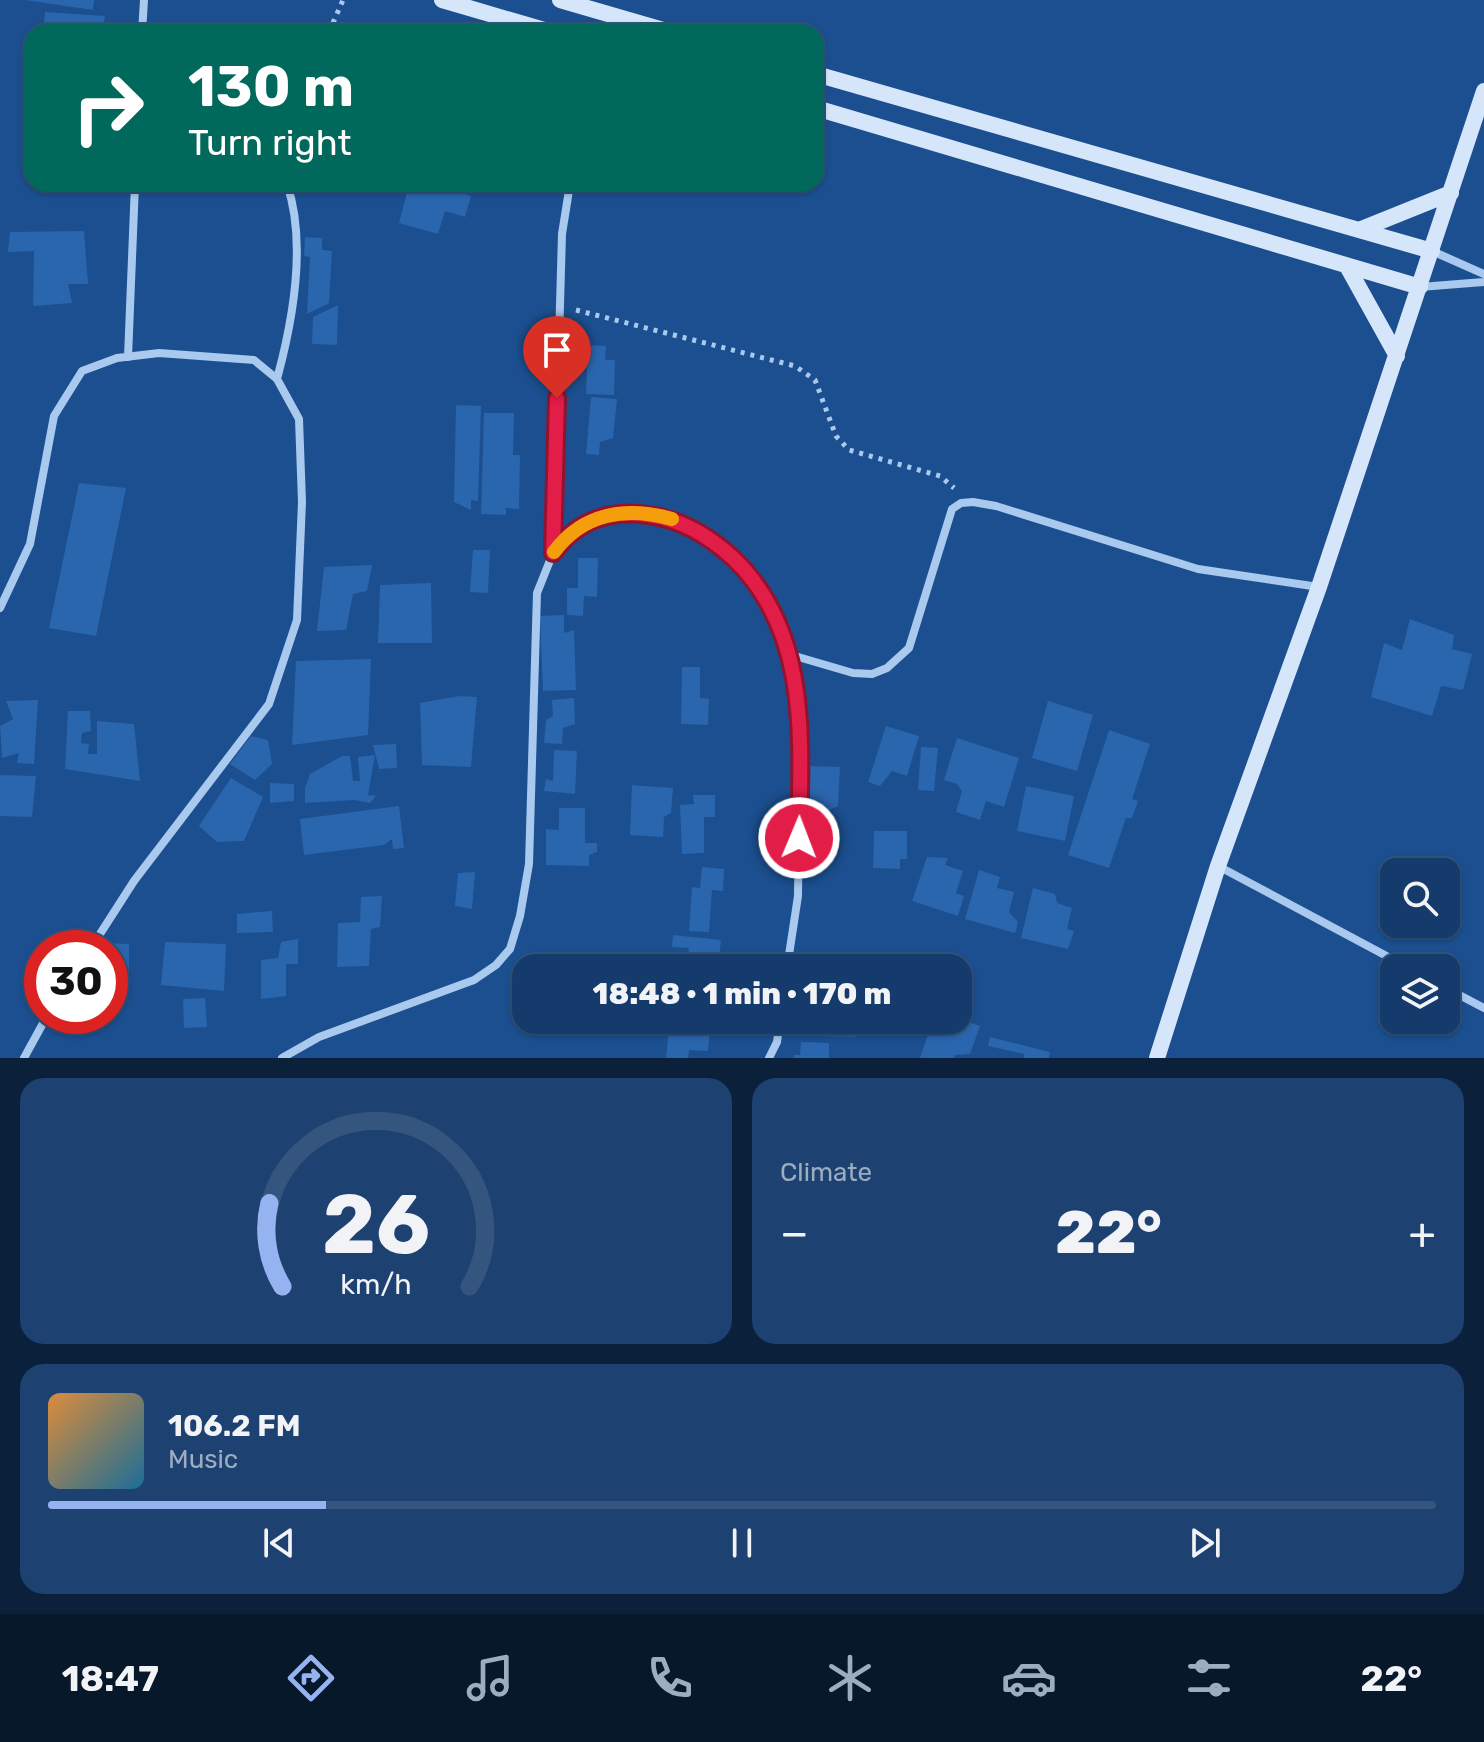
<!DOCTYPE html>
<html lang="en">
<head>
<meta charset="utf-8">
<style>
	:root { --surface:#143b6b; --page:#1d4271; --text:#f1f3f6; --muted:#9dadc1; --line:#33557e; --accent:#95b2f1 }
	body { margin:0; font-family:Rubik,sans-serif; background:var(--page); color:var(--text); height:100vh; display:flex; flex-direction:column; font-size:30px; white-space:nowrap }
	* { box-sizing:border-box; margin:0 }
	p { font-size:26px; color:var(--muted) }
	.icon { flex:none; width:44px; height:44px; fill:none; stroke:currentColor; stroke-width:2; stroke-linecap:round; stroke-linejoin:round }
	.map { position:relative; height:1058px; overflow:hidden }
	.details { display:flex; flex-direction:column; gap:20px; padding:20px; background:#0b203b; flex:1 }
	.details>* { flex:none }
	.guide { position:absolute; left:24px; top:24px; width:800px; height:168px; border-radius:24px; box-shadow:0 2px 6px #0004,0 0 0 2px var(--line); background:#00695c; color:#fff; overflow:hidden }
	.tools { position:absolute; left:1380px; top:858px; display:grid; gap:16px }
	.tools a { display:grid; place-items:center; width:80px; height:80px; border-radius:16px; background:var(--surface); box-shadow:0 2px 6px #0004,0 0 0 2px var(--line); font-size:40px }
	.speed { position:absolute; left:24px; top:930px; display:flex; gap:16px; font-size:40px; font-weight:700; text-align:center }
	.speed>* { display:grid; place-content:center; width:104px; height:104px; border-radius:50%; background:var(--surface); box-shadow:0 2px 6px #0004,0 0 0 2px var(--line); line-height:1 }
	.speed .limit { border:12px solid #d22; background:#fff; color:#111 }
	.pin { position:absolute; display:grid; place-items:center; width:68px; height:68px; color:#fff; margin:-82px -34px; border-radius:50% 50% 50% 0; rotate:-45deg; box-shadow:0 0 8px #0007 }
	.pin .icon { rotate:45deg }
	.me { position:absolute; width:88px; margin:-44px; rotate:1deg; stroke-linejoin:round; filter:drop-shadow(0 0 6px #0008) }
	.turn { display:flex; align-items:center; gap:28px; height:168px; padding:0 32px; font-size:36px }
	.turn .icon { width:104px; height:104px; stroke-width:2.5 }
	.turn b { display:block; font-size:56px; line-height:68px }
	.big { font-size:60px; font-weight:800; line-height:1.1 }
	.details .widget { flex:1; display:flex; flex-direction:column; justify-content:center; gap:12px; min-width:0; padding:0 28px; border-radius:24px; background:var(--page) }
	.details .dial { align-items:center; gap:0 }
	.dial svg { height:208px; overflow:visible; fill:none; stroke:var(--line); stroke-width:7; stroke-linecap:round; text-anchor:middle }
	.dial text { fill:var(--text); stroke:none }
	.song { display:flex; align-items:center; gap:24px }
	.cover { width:96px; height:96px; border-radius:12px; background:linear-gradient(135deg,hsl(30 70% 55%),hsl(200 70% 35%)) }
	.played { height:8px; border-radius:4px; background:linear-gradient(90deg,var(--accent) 20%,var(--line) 20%) }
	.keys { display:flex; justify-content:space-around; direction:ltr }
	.heat { display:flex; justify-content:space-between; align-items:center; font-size:44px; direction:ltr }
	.details .tiles { flex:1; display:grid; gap:20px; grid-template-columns:1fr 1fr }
	.widget:last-child { grid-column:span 2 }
	.trip { position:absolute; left:512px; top:954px; width:460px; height:80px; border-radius:24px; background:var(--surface); box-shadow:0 2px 6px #0004,0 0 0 2px var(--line); font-weight:800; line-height:80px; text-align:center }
	.tabs { display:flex; height:128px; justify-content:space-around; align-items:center; background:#08182b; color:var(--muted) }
	.tabs .icon { width:56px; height:56px }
	.tabs .on { color:var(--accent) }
	.tabs b { font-size:36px; color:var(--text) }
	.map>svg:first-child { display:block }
	.building { fill:#2a66ad }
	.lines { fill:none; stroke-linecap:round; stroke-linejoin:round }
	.path { stroke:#a9c9ee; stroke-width:5; stroke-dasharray:4 6; stroke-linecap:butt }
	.street { stroke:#a9c9ee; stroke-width:8 }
	.secondary { stroke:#d6e6fa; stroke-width:16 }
	.route-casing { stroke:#92132f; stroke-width:20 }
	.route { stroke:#e11d48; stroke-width:14 }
	.slow { stroke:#f59e0b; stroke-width:14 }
</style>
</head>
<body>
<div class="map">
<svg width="1484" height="1058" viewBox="0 0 1484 1058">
	<rect width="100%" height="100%" fill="#1b4f8f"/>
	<path class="building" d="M25 0H94L93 10Z
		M45 12 105 16 102 32H43Z
		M212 22 251 31V32H210Z
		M409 184H427L471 196 465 217 445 211 438 234 399 223Z
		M84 231 88 284H68L72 303 33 306 34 251 8 252 10 232Z
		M305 237 322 238V250L332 251 329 303 307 314 310 257 304 256Z
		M338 305 337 345 312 344 313 317Z
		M588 345 606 346 605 360H615L614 395 586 394Z
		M591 397 617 399 613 438 600 442 599 455 586 454Z
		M456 405 481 406 478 501 471 500V510L454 502Z
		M484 413H514L513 455H520L519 509 506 508V515L481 514Z
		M79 483 126 488 96 636 49 628Z
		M473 550H490L488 593 470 592Z
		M578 558H598L597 597 584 596 583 616 567 615V588H578Z
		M372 565 367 591 353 594 346 630 317 631 324 567Z
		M431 583 432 643H378L380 585Z
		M564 615V633L574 630 576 690 543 691 540 616Z
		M1410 619 1454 635 1452 649 1472 654 1463 690 1441 686 1432 716 1371 697 1384 643 1402 650Z
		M371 659 368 735 292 745 296 661Z
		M682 667H700V698L709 699 708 725 681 724Z
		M459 696 477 697 471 767 422 765 420 703Z
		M574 698 575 724 563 728 562 744 544 743 546 720 553 716 552 700Z
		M38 700 34 764 17 763 19 753 2 758 0 726 13 719 6 701Z
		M1048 701 1093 715 1077 771 1032 758Z
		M68 711H90L91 731 82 733 81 743 89 744 88 754H97V721L134 724 140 781 65 769Z
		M886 726 919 736 907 776 892 771 880 786 868 782Z
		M1109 730 1150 744 1132 799 1138 801 1132 818H1126L1109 868 1068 855Z
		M251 736 268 740 272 764 255 780 230 764Z
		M957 738 1019 758 1004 807 986 801 980 820 956 812 962 791 957 784 944 780Z
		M396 744 397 768 379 769 373 745Z
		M921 747 938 748 934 791 918 790Z
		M554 750 577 751 575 794 544 791 546 779 553 781Z
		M375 755 368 795 376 796 370 803 355 800 305 803V788L310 774 342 756H350L353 781H360L358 757Z
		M805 766 840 767 838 806 827 811V827L802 826Z
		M0 775 36 776 32 817 0 816Z
		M231 778 263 797 244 841 217 842 199 826Z
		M270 783 294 784V801L270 803Z
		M632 785 673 788 671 813 664 817 663 837 630 835Z
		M1026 786 1074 796 1065 841 1017 831Z
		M693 795H715V817H704V853L682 854 680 805 694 804Z
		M399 806 404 848 393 849 392 839 384 845 304 855 300 819Z
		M559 808H585V843H597V852L589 855V866L546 865V829L559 830Z
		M874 831H907V859H900V869L873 868Z
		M927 857 948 858 945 865 963 871 956 893 964 896 958 916 912 901Z
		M702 867 724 869 723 891 712 890 709 932 689 931 692 887 700 888Z
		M979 870 1000 877 997 888 1014 892 1009 912 1018 922 1015 933 965 919Z
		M475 872 472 909 455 906 458 873Z
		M1033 888 1055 894 1057 903 1072 908 1067 929 1074 931 1068 949 1021 938Z
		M382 896 380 927 371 929 369 966 337 967 338 923 360 922 361 897Z
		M272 911 273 932 237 933V914Z
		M673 935 721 940 718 966 686 968 689 948 672 947Z
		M298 939V964H286V996L261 999V960L278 958 281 942Z
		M165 942 226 944 224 991 161 985Z
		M107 943 129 944V976L117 979V993H110V948H107Z
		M205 998 207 1027 184 1028 183 999Z
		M958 1018 980 1026 970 1054 955 1055 954 1058H920L933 1020H958Z
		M670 1020H702L701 1028 710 1029 708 1051 689 1050 688 1058H666Z
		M818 1020H852V1023H864L855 1037 818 1036Z
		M990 1037 1050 1052 1049 1058H1024V1054L988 1046Z
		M801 1042 829 1043V1058H794V1055H800Z"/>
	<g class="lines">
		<path class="path" d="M329 32 343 0
			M576 310 795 366 815 380 836 436 849 450 940 476 954 488"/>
		<path class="street" d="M142 32 144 0
			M1432 251 1484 274
			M1420 287 1484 282
			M128 357 135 184
			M277 379C293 320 307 243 287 184
			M553 553 562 234 570 184
			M0 608 30 544 54 416 82 371 117 358 159 353 254 360 277 379 299 419 302 502 297 620 269 704 134 881 91 948
			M788 654 853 673 872 674 887 668 909 648 952 509 961 503 973 502 996 506 1198 569 1319 587
			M1218 866 1409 968
			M1446 988 1484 1008
			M24 1058 47 1016
			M282 1058 319 1037 474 980 496 965 510 949 520 916 529 864 537 593 553 553 565 536 594 518 633 513 669 518 714 541 754 578 781 627 795 678 800 750 798 896 787 968
			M769 1058 777 1042 780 1020"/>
		<path class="secondary" d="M442 0 551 32
			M560 0 670 32
			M816 74 1432 251
			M816 108 1420 287
			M1359 230 1451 193
			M1347 266 1397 356
			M1157 1058 1218 866 1319 587 1484 91"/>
	</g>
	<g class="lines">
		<g class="route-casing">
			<path id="route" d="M557 398 553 553C577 521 608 509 648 515 681 519 709 536 733 558 810 631 801 740 799 838"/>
		</g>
		<use href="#route" class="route"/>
		<path class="slow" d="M554 552C583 513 626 506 672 519"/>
	</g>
</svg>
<div class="tools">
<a><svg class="icon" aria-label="search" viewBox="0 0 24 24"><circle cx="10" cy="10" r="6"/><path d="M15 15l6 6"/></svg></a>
<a><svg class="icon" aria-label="layers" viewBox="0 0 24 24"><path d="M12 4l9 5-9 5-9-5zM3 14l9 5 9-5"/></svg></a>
</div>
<div class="speed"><div class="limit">30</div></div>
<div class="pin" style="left:557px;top:398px;background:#d93025"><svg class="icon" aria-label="arrive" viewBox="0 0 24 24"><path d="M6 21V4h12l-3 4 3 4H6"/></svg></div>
<svg class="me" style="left:799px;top:838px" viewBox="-20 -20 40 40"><circle r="17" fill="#e11d48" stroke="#fff" stroke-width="3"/><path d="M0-11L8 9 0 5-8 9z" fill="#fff"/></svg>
<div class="trip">18:48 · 1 min · 170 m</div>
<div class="guide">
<div class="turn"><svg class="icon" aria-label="right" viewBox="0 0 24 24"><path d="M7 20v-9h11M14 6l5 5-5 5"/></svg><div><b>130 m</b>Turn right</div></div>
</div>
</div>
<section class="details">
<div class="tiles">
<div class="widget dial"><svg viewBox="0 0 100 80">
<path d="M14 69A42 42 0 1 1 86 69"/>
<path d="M14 69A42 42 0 0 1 9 37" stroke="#95b2f1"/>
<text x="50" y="56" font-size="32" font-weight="700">26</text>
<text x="50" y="72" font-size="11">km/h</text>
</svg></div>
<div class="widget"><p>Climate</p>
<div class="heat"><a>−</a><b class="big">22°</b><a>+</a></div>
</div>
<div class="widget">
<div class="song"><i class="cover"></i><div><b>106.2 FM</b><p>Music</p></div></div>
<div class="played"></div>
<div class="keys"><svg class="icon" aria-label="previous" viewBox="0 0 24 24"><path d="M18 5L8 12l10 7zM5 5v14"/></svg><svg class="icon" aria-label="pause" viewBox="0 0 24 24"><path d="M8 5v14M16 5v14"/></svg><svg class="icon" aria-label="next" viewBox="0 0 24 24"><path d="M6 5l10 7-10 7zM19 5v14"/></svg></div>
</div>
</div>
</section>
<nav class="tabs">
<b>18:47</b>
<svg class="icon on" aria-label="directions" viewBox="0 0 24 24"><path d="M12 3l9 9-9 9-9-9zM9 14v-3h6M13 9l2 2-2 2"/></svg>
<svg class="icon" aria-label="music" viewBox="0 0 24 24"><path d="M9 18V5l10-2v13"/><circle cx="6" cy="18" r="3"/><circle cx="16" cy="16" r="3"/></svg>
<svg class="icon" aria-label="phone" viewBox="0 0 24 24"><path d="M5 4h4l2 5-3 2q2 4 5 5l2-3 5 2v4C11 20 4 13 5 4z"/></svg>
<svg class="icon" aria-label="climate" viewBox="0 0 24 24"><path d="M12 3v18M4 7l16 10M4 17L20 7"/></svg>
<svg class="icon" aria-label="car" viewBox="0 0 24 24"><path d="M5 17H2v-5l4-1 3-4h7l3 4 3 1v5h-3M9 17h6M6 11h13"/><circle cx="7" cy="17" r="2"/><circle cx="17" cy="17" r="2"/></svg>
<svg class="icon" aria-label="filters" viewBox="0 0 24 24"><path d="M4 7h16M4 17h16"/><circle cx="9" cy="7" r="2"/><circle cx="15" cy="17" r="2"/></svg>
<b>22°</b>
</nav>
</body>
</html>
